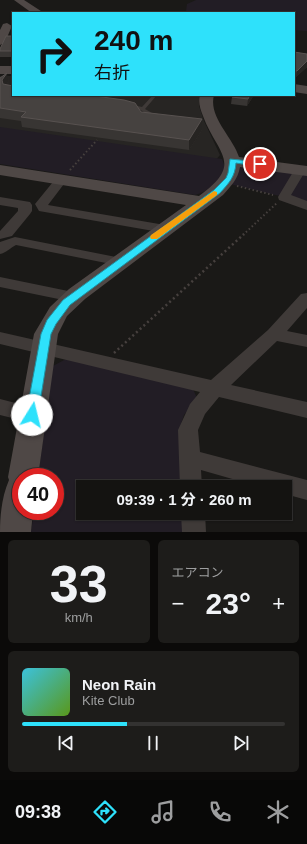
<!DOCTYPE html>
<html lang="ja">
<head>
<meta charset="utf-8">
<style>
	:root { --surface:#141311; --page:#1d1c1a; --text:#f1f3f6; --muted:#9d9e9f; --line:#333231; --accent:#2ee1fb }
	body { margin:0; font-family:Arial,"Noto Sans JP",sans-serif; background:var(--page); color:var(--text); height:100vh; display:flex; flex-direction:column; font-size:15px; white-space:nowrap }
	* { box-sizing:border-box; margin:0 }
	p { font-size:13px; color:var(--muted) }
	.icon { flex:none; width:22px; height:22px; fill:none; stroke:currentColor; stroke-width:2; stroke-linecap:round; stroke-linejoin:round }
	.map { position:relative; height:532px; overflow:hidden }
	.panel { display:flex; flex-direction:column; gap:8px; padding:8px; background:#0b0a09; flex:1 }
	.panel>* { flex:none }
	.banner { position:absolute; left:12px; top:12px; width:283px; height:84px; border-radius:0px; box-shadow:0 1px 3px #0004,0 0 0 1px var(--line); background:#2ee1fb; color:#111; overflow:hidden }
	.speed { position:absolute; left:12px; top:468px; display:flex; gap:8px; font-size:20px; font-weight:700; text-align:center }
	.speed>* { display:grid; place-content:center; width:52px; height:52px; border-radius:50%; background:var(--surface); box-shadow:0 1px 3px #0004,0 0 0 1px var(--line); line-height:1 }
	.speed .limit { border:6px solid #d22; background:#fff; color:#111 }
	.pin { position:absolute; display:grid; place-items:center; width:34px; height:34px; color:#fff; margin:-17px; border:2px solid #fff; border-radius:50%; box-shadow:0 1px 4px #0007 }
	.me { position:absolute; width:44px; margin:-22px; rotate:9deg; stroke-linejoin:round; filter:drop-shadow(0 0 3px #0008) }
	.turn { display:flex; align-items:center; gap:14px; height:84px; padding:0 16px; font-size:18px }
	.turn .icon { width:52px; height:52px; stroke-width:2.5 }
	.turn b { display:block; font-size:28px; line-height:34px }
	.big { font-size:30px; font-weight:700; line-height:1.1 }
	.panel .widget { flex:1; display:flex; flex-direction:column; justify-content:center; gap:6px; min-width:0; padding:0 14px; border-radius:6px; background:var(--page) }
	.panel .dial { align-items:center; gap:0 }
	.dial b { font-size:52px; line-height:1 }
	.song { display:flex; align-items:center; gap:12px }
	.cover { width:48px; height:48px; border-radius:6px; background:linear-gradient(135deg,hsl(190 70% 55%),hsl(90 70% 35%)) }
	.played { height:4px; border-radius:2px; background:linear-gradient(90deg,var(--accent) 40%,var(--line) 40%) }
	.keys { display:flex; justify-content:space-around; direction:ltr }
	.heat { display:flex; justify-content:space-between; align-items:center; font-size:22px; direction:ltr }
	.panel .tiles { flex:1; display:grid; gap:8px; grid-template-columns:1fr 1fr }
	.widget:last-child { grid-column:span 2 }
	.trip { position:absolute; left:76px; top:480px; width:216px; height:40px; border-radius:0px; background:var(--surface); box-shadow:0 1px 3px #0004,0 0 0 1px var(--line); font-weight:700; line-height:40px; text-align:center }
	.tabs { display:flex; height:64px; justify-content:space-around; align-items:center; background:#080807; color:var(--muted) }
	.tabs .icon { width:28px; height:28px }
	.tabs .selected { color:var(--accent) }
	.tabs b { font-size:18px; color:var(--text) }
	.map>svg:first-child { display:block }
	.built { fill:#272523 }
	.green { fill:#221d25 }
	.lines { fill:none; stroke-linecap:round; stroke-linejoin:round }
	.path-far1 { stroke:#46403e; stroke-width:2; stroke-dasharray:1.5 2.5; stroke-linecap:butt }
	.path { stroke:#46403e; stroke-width:2.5; stroke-dasharray:2 3; stroke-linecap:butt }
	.lane { fill:#3f3a38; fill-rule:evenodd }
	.street { fill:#3f3a38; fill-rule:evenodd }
	.secondary { fill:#4f4846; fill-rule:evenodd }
	.wall { fill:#383533 }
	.shaded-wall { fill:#262422 }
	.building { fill:#464240; stroke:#585250 }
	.route { fill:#2ee1fb; stroke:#1e92a3 }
	.slow { fill:#f59e0b }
</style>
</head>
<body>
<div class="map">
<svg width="307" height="532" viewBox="0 0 307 532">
	<rect width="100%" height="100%" fill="#1a1917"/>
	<path class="built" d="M0 76H13V95H200L199 106 204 121 220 155 213 163 0 128Z"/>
	<path class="green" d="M196 0H307V31L294 30V13H193L186 11 187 4Z
		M0 127 222 159 226 170C218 181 208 192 195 195L0 164Z
		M233 161 307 171V206L284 197 225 183Z
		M66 359 192 387 197 398 184 415 180 427 181 487H83V513H182L183 532H31L34 511H55V477H38L53 366Z"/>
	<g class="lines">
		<path class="path-far1" d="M70 170 97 140
			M237 186 273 195
			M243 235 277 203"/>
		<path class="path" d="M114 353 244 234"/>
		<path class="lane" d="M153 95H157L145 109 152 113 158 114V116L149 115 137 108 127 105 129 104 142 107Z"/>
		<path class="street" d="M300 166 304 167 306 170 291 195 307 201V210L279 200 278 197 296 167Z
			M61 176 65 177 67 180 48 205 165 225 170 226 172 229 170 232 165 233 39 211 35 204 57 177Z
			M0 197 30 202 32 205V211L30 214 12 236 0 239V231L18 211V208L0 205Z
			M15 237 121 258 126 259 128 262 126 265 121 266 16 245C10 248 6 253 0 254V242Z
			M0 277 73 292 79 293 81 297 79 301 73 302 0 287Z
			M307 293V308L287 331 307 335V347L277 341 231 385 307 402V418L219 397 205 414 198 430 200 452 307 480V500L285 494V487H260L201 470 202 487H180L178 430 190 404 200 392 0 344V332L211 380 268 330 301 294Z
			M0 399 39 409 42 415 39 421 32 423 0 415Z
			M181 513H205L206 532H182Z"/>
		<path class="secondary" d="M14 0H24L44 13H32Z
			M7 23 12 26 5 42 0 45V30L3 24Z
			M0 66H13V74H0Z
			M294 84 307 86V94L294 92Z
			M200 95H214C208 117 233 137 239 157L307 166V176L240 167C238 179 231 186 223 195L85 299 67 316 58 334 38 477H21V511H33L31 532H0C0 515 2 496 9 480L8 477 34 334 50 307 69 289 186 205 0 175V165L199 196C245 163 217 154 203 116 200 109 198 102 200 95Z"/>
	</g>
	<path class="wall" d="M13 36V57H0V49Z
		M294 52 307 54V67L296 77H294Z
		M0 78 8 82 6 85 141 112 202 130 189 150 22 127 21 121 0 118Z
		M233 95H254L247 106 231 104 232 97Z"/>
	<path class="shaded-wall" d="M307 61V67L296 77 297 71Z
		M7 73 8 82 4 89 2 80Z
		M250 95H254L247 106 248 99Z
		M202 119V130L189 150V140Z"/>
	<path class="building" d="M6 36H13V51H0V49Z
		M294 52 307 54V61L297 71 294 70Z
		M7 73 2 80 3 84 13 86V95H88L124 100 135 103 141 112 202 119 189 140 21 117 26 112 0 108V78Z
		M233 95H250L248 99 232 97Z"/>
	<path class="route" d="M230 159 260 162 263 164 260 167 236 163C235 177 229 183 220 193L70 305 56 324 51 334 38 415 36 419 32 420 28 419 26 415 41 334 47 320 63 300 214 190 226 178 228 173Z"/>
	<path class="slow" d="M214 191 217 192V195L157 239H151L150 237 151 235Z"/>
</svg>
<div class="speed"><div class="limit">40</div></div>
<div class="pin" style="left:260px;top:164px;background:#d93025"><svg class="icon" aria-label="arrive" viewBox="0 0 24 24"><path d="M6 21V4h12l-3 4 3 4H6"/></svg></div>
<svg class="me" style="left:32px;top:415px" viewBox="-20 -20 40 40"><circle r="19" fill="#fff"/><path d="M0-13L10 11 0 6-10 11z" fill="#2ee1fb"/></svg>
<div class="trip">09:39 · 1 分 · 260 m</div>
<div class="banner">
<div class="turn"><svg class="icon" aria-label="right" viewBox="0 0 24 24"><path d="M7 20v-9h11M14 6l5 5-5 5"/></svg><div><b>240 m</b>右折</div></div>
</div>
</div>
<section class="panel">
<div class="tiles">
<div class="widget dial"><b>33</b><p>km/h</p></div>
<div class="widget"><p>エアコン</p>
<div class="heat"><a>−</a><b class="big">23°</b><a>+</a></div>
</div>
<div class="widget">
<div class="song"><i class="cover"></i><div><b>Neon Rain</b><p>Kite Club</p></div></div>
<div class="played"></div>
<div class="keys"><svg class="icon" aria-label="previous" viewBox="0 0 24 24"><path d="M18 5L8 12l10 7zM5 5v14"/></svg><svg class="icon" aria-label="pause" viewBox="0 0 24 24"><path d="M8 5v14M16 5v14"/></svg><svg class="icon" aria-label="next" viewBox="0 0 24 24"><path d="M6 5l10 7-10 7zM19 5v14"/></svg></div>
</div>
</div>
</section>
<nav class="tabs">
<b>09:38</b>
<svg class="icon selected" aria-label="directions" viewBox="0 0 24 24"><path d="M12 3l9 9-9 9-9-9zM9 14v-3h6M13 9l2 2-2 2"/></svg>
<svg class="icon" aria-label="music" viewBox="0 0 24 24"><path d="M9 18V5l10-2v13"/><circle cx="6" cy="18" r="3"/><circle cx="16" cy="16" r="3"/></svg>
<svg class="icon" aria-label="phone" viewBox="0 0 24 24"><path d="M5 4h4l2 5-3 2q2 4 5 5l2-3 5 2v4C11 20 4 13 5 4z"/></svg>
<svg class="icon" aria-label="climate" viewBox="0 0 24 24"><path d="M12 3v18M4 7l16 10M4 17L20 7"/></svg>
</nav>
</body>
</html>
